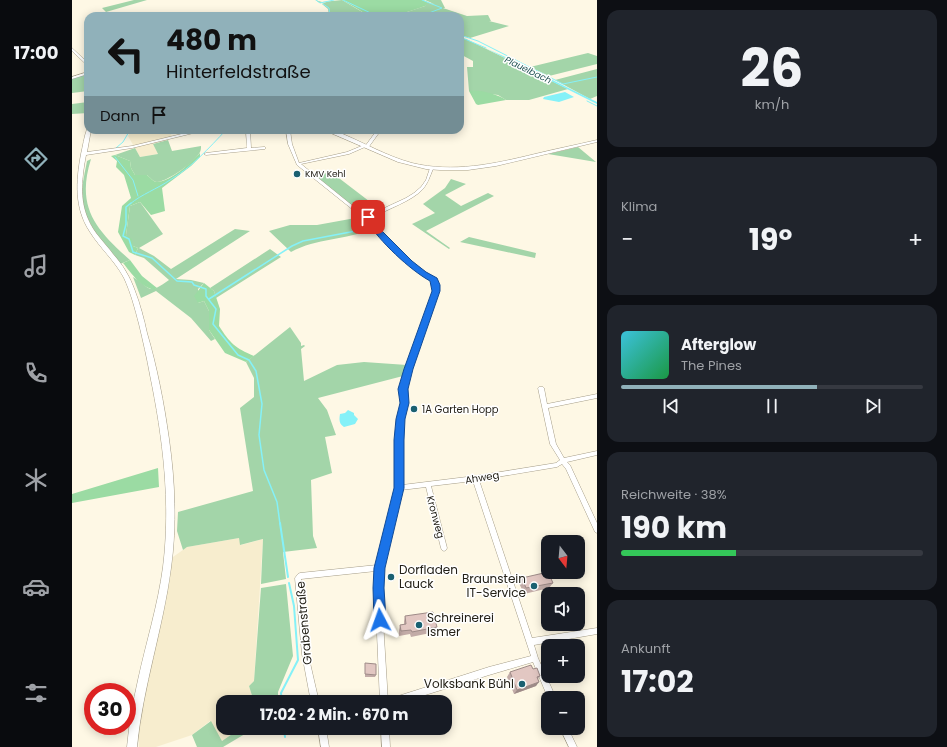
<!DOCTYPE html>
<html lang="de">
<head>
<meta charset="utf-8">
<style>
	:root { --surface:#171b24; --page:#20242c; --text:#f1f3f6; --muted:#9ea1a6; --line:#363941; --accent:#90b1ba }
	body { margin:0; font-family:Poppins,sans-serif; background:var(--page); color:var(--text); height:100vh; display:flex; flex-direction:column; font-size:15px; white-space:nowrap }
	* { box-sizing:border-box; margin:0 }
	p { font-size:13px; color:var(--muted) }
	.icon { flex:none; width:22px; height:22px; fill:none; stroke:currentColor; stroke-width:2; stroke-linecap:round; stroke-linejoin:round }
	.map { position:relative; flex:1; overflow:hidden }
	.drawer { display:flex; flex-direction:column; gap:10px; padding:10px; background:#0d0f14; width:350px }
	.drawer>* { flex:none }
	.banner { position:absolute; left:12px; top:12px; width:380px; height:122px; border-radius:12px; box-shadow:0 2px 10px #0003; background:#90b1ba; color:#111; overflow:hidden }
	.needle { width:26px; rotate:164deg }
	.fabs { position:absolute; left:469px; top:535px; display:grid; gap:8px }
	.fabs a { display:grid; place-items:center; width:44px; height:44px; border-radius:8px; background:var(--surface); box-shadow:0 2px 10px #0003; font-size:20px }
	.speed { position:absolute; left:12px; top:683px; display:flex; gap:8px; font-size:20px; font-weight:700; text-align:center }
	.speed>* { display:grid; place-content:center; width:52px; height:52px; border-radius:50%; background:var(--surface); box-shadow:0 2px 10px #0003; line-height:1 }
	.speed .limit { border:6px solid #d22; background:#fff; color:#111 }
	.pin { position:absolute; display:grid; place-items:center; width:34px; height:34px; color:#fff; margin:-17px; border-radius:8px; box-shadow:0 2px 6px #0006 }
	.me { position:absolute; width:44px; margin:-22px; rotate:356deg; stroke-linejoin:round; filter:drop-shadow(0 0 3px #0008) }
	.turn { display:flex; align-items:center; gap:14px; height:84px; padding:0 16px; font-size:18px }
	.turn .icon { width:52px; height:52px; stroke-width:2.5 }
	.turn b { display:block; font-size:28px; line-height:34px }
	.then { display:flex; align-items:center; height:38px; padding:0 16px; background:#0003; gap:8px; font-size:15px }
	.big { font-size:30px; font-weight:700; line-height:1.1 }
	.drawer .card { flex:1; display:flex; flex-direction:column; justify-content:center; gap:6px; min-width:0; padding:0 14px; border-radius:12px; background:var(--page) }
	.drawer .dial { align-items:center; gap:0 }
	.dial b { font-size:52px; line-height:1 }
	.song { display:flex; align-items:center; gap:12px }
	.cover { width:48px; height:48px; border-radius:6px; background:linear-gradient(135deg,hsl(190 70% 55%),hsl(140 70% 35%)) }
	.played { height:4px; border-radius:2px; background:linear-gradient(90deg,var(--accent) 65%,var(--line) 65%) }
	.keys { display:flex; justify-content:space-around; direction:ltr }
	.heat { display:flex; justify-content:space-between; align-items:center; font-size:22px; direction:ltr }
	.charge { height:6px; border-radius:3px; background:linear-gradient(90deg,#34c759 38%,var(--line) 0) }
	.trip { position:absolute; left:144px; top:695px; width:236px; height:40px; border-radius:12px; background:var(--surface); box-shadow:0 2px 10px #0003; font-weight:700; line-height:40px; text-align:center }
	main { display:flex; flex:1; min-height:0 }
	.dock { display:flex; flex-direction:column; width:72px; justify-content:space-around; align-items:center; background:#090b0e; color:var(--muted) }
	.dock .icon { width:28px; height:28px }
	.dock .current { color:var(--accent) }
	.dock b { font-size:18px; color:var(--text) }
	.map>svg:first-child { display:block }
	.built { fill:#f7edce }
	.green { fill:#a3d5a9 }
	.forest { fill:#9bdba3 }
	.water { fill:#85f1f8 }
	.lines { fill:none; stroke-linecap:round; stroke-linejoin:round }
	.stream-far2 { stroke:#85f1f8; stroke-width:1 }
	.stream-far1 { stroke:#85f1f8; stroke-width:1.5 }
	.stream { stroke:#85f1f8; stroke-width:2 }
	.street-casing { stroke:#a59d88; stroke-width:1 }
	.secondary-casing { stroke:#a59d88; stroke-width:1 }
	.street { fill:#fff; fill-rule:evenodd }
	.secondary { fill:#fff; fill-rule:evenodd }
	.wall { fill:#c2aba7 }
	.shaded-wall { fill:#9e8b88 }
	.building { fill:#e2c7c2; stroke:#9e8b88 }
	.route { fill:#1a73e8; stroke:#114b97 }
	.poi-dot { fill:#1a6071; stroke:#fff; stroke-width:1.5 }
	.labels { text-anchor:middle; stroke-width:3; stroke-linejoin:round; paint-order:stroke }
	.far-water-label { font-size:9px; font-style:italic; fill:#1f5052; stroke:#fff }
	.far-poi-label { font-size:9px; fill:#242118; stroke:#fff; text-anchor:start }
	.poi-label { font-size:10px; fill:#242118; stroke:#fff; text-anchor:start }
	.street-label { font-size:10px; fill:#242118; stroke:#fff }
	.near-poi-label { font-size:12px; fill:#242118; stroke:#fff; text-anchor:start }
	.near-street-label { font-size:12px; fill:#242118; stroke:#fff }
</style>
</head>
<body>
<main>
<nav class="dock">
<b>17:00</b>
<svg class="icon current" aria-label="directions" viewBox="0 0 24 24"><path d="M12 3l9 9-9 9-9-9zM9 14v-3h6M13 9l2 2-2 2"/></svg>
<svg class="icon" aria-label="music" viewBox="0 0 24 24"><path d="M9 18V5l10-2v13"/><circle cx="6" cy="18" r="3"/><circle cx="16" cy="16" r="3"/></svg>
<svg class="icon" aria-label="phone" viewBox="0 0 24 24"><path d="M5 4h4l2 5-3 2q2 4 5 5l2-3 5 2v4C11 20 4 13 5 4z"/></svg>
<svg class="icon" aria-label="climate" viewBox="0 0 24 24"><path d="M12 3v18M4 7l16 10M4 17L20 7"/></svg>
<svg class="icon" aria-label="car" viewBox="0 0 24 24"><path d="M5 17H2v-5l4-1 3-4h7l3 4 3 1v5h-3M9 17h6M6 11h13"/><circle cx="7" cy="17" r="2"/><circle cx="17" cy="17" r="2"/></svg>
<svg class="icon" aria-label="filters" viewBox="0 0 24 24"><path d="M4 7h16M4 17h16"/><circle cx="9" cy="7" r="2"/><circle cx="15" cy="17" r="2"/></svg>
</nav>
<div class="map">
<svg width="525" height="747" viewBox="0 0 525 747">
	<rect width="100%" height="100%" fill="#fef8e5"/>
	<path class="built" d="M60 130H97L100 136 96 140 81 144 86 154 68 157 56 136Z
		M167 538 169 545 191 539 182 681 177 686 182 702H151V728H169L150 741 138 721 120 735 84 747H67L66 732 75 669 101 557 115 547Z"/>
	<path class="green" d="M62 0H75L34 12 30 8Z
		M243 0 250 2 270 0 292 13 303 16H257L256 9 250 4 254 2 248 3Z
		M353 0H369L373 8H371L401 18 395 16 416 15 419 21H417L437 26 398 38 388 35V16H323L353 6 354 2 362 4Z
		M388 38 394 39 496 89 457 100H434L426 95 397 91 395 67H401V61L388 54Z
		M516 53 525 56V64L477 76 458 67Z
		M525 69V96L518 99 483 80Z
		M16 74V91L0 93V78Z
		M16 102V113L0 114V104Z
		M96 140 100 151 129 146C129 148 129 150 128 152 124 161 95 182 85 182 81 182 78 177 75 175H63L59 168 58 161 43 155 63 148 68 157 86 154 81 144Z
		M506 147 524 162 476 154Z
		M19 159C4 207 23 229 58 260L48 264C32 244 11 222 10 195 10 183 13 172 15 161Z
		M259 172 310 211 300 215 291 214 242 176Z
		M379 179 394 184 373 195 389 206 416 193 422 196 354 231 378 248 377 249 340 224 363 213 351 204 373 188Z
		M68 202 91 234 67 248 82 256 99 269 163 229 178 231 104 279 119 280 132 283 126 289V303L132 301 137 311V330L143 339 139 341 119 318 84 291 69 298 61 277C80 288 74 296 97 280L72 258 63 255 66 248 61 246 54 235 58 206Z
		M289 217 296 220 301 229C273 240 245 238 219 252L197 231 218 225H245Z
		M397 237 464 253 463 258 388 242Z
		M198 249 209 257 144 298 142 291 138 288Z
		M218 327 229 343V346L232 345 233 346 229 349 232 381 265 365 292 362 335 365 331 376 246 398 255 410 264 435 253 437 260 473 239 480 241 536 245 548 211 552 214 579 189 584 191 539 168 545 167 538 115 547 111 550 105 531 106 512 181 491 168 408 182 397V378L174 362Z
		M214 584 221 656 206 692V702H182L177 686 182 681 189 588Z
		M139 721 150 741 169 728H183L151 747H125L120 735Z"/>
	<path class="forest" d="M270 0H351L356 2 353 6C335 12 310 23 292 13 285 8 277 4 270 0Z
		M397 91C406 89 425 94 434 100L406 105 404 104Z
		M128 153V157L119 166 90 188 93 211 79 215 68 202 58 206 54 235 60 239 61 246 66 248 63 255 57 252 46 232 50 206 59 198 52 175 44 167 45 161 39 156 43 155 58 161 59 168 63 175H75C78 177 81 182 85 182 100 181 118 163 128 153Z
		M58 260 70 276 85 288 83 289 84 290C69 288 60 274 51 263Z
		M132 283 142 291 148 309 147 326C158 343 163 348 182 356L174 362 153 353 137 330V311L132 301 126 303 122 296Z
		M86 468 87 487 0 503V494Z"/>
	<path class="water" d="M413 48 440 60 525 102V104Z
		M493 92 502 97 487 102 471 99 472 97Z
		M276 410 282 413V415L286 419 283 424 272 427C267 424 267 420 268 414L273 413Z"/>
	<g class="lines">
		<path class="stream-far2" d="M244 0 248 3 262 0
			M271 0 305 16
			M251 4 257 8 258 16
			M349 16 370 8 350 0
			M388 35 406 41 491 84 525 77
			M388 37 414 48
			M0 79 16 74
			M515 101 525 106
			M44 148 51 142 58 130
			M43 157 61 180 66 196
			M58 204C70 194 85 189 98 180 120 167 137 148 154 130"/>
		<path class="stream-far1" d="M59 203 54 207V224L51 236 57 239 61 252 80 258 105 281 120 282 122 285 134 289V296L144 309 141 324 166 355 177 360 184 371 190 404 187 435 192 470 205 502 208 524
			M137 299 220 246 231 241 289 230 296 226"/>
		<path class="stream" d="M208 523 216 577
			M210 702 209 693 226 660 222 606 217 583
			M212 728 213 737"/>
		<g class="street-casing">
			<path id="street" d="M146 14 148 16H146L145 15Z
				M16 72V74L0 79V77Z
				M174 130H178L179 148 192 147H193V149L134 155 132 154 134 153 175 148Z
				M214 130H218L220 144 227 163 275 152 292 145H294L305 130H309L296 148 293 147 277 154 229 164 292 215 298 216 306 211 334 198 342 193 349 187 354 180 358 168 361 169C358 176 356 183 351 189 339 202 316 208 301 218L300 221C305 229 312 236 319 243 333 256 347 268 364 279L366 291 338 369 334 389 335 403 331 419 330 440V485L403 476 484 463 488 460 478 444 466 388 467 387H471L472 388 475 404 525 394V398L476 408 484 444 492 458 525 451V455L495 462 498 465 525 523V533L523 532 494 469 490 464 485 467 407 480 460 638 525 628V634L462 645 466 658 484 698H476L461 662 417 675 331 702H316L317 699 320 698 417 667 459 656 401 481 359 486 375 548 374 550 372 551 370 550 369 548 354 487 329 490 311 562 309 588 316 702H308L303 588 304 571 229 579 236 654 247 702H239L230 654 223 578 226 574 228 573 305 565 324 488V440L325 419 329 403 328 389 334 369 362 291 360 281C344 270 330 258 316 245 309 237 301 230 296 221L297 218 290 217 225 165 216 144Z
				M246 728H254L257 747H249Z
				M309 728H317L318 747H310Z
				M488 728H496L505 747H497Z"/>
		</g>
		<g class="secondary-casing">
			<path id="secondary" d="M0 48 16 63V66L0 51Z
				M15 129 19 130 15 152 60 146 126 130H134L60 148 14 155C10 176 7 199 16 219 21 232 33 243 41 254 51 265 58 277 63 291 68 304 72 319 75 333 85 367 92 403 97 439 103 481 105 525 99 568 91 629 71 686 65 747H55C57 724 61 702 66 680 74 643 86 605 91 567 99 503 91 438 78 375 75 358 71 341 67 324 63 309 59 293 52 278 43 261 28 248 18 232 2 208 4 181 9 154 11 146 12 137 15 129Z
				M252 130H259L266 132C291 142 314 156 340 163 381 173 422 164 463 154 483 149 504 145 525 140V142L424 166 396 170H368L354 169 326 162Z"/>
		</g>
		<use href="#street" class="street"/>
		<use href="#secondary" class="secondary"/>
	</g>
	<path class="wall" d="M450 578 481 583 477 588 452 594 447 583Z
		M333 616 365 627 363 632 339 637 338 634 327 636V630L328 625 332 624V621Z
		M293 663 304 675 303 677H293Z
		M461 669 468 676 466 679 464 686 442 694 435 677 438 672Z"/>
	<path class="shaded-wall" d="M467 682 464 686 442 694 445 690Z"/>
	<path class="building" d="M476 572 481 583 454 588 450 578Z
		M361 612 365 627 340 632 339 630 329 631 328 625 334 624 333 616Z
		M293 663 304 664V675L293 674Z
		M459 665 461 669 465 668 468 676 465 677 467 682 445 690 438 672Z"/>
	<path class="route" d="M296 215 302 216V221L305 226 340 261 354 272 365 278 368 285V291L341 369 336 389 337 403 333 419 332 440V488L313 568 312 588 314 620 313 624 308 626 304 624 302 620 301 588 302 568 322 488V440L324 419 328 403 326 389 332 369 360 291 358 281C338 270 307 241 295 221V219L292 217Z"/>
	<g class="poi-dot">
		<circle cx="225" cy="174" r="4"/>
		<circle cx="342" cy="409" r="4"/>
		<circle cx="319" cy="577" r="4"/>
		<circle cx="462" cy="586" r="4"/>
		<circle cx="347" cy="625" r="4"/>
		<circle cx="450" cy="684" r="4"/>
	</g>
	<g class="labels">
		<g class="far-water-label">
			<text transform="translate(456 70) rotate(26)" y="3">Plauelbach</text>
		</g>
		<g class="far-poi-label">
			<text x="233" y="177">KMV Kehl</text>
		</g>
		<g class="poi-label">
			<text x="350" y="413">1A Garten Hopp</text>
		</g>
		<g class="street-label">
			<text transform="translate(410 477) rotate(-9)" y="4">Ahweg</text>
			<text transform="translate(364 517) rotate(75)" y="4">Kronweg</text>
		</g>
		<g class="near-poi-label">
			<text x="327" y="574">Dorfladen<tspan x="327" dy="14">Lauck</tspan></text>
			<text x="454" y="583" text-anchor="end">Braunstein<tspan x="454" dy="14">IT-Service</tspan></text>
			<text x="355" y="622">Schreinerei<tspan x="355" dy="14">Ismer</tspan></text>
			<text x="442" y="688" text-anchor="end">Volksbank Bühl</text>
		</g>
		<g class="near-street-label">
			<text transform="translate(232 623) rotate(-95)" y="4">Grabenstraße</text>
		</g>
	</g>
</svg>
<div class="fabs">
<a><svg class="needle" viewBox="-14 -14 28 28"><path d="M0-13l5 13h-10z" fill="#e53935"/><path d="M0 13l5-13h-10z" fill="#9ea1a6"/></svg></a>
<a><svg class="icon" aria-label="sound" viewBox="0 0 24 24"><path d="M4 9h4l5-4v14l-5-4H4zM17 9q2 3 0 6"/></svg></a>
<a>+</a>
<a>−</a>
</div>
<div class="speed"><div class="limit">30</div></div>
<div class="pin" style="left:296px;top:217px;background:#d93025"><svg class="icon" aria-label="arrive" viewBox="0 0 24 24"><path d="M6 21V4h12l-3 4 3 4H6"/></svg></div>
<svg class="me" style="left:308px;top:620px" viewBox="-20 -20 40 40"><path d="M0-17L14 15 0 8-14 15z" fill="#1a73e8" stroke="#fff" stroke-width="4"/></svg>
<div class="trip">17:02 · 2 Min. · 670 m</div>
<div class="banner">
<div class="turn"><svg class="icon" aria-label="left" viewBox="0 0 24 24"><path d="M17 20v-9H6M10 6l-5 5 5 5"/></svg><div><b>480 m</b>Hinterfeldstraße</div></div>
<div class="then">Dann<svg class="icon" aria-label="arrive" viewBox="0 0 24 24"><path d="M6 21V4h12l-3 4 3 4H6"/></svg></div>
</div>
</div>
<section class="drawer">
<div class="card dial"><b>26</b><p>km/h</p></div>
<div class="card"><p>Klima</p>
<div class="heat"><a>−</a><b class="big">19°</b><a>+</a></div>
</div>
<div class="card">
<div class="song"><i class="cover"></i><div><b>Afterglow</b><p>The Pines</p></div></div>
<div class="played"></div>
<div class="keys"><svg class="icon" aria-label="previous" viewBox="0 0 24 24"><path d="M18 5L8 12l10 7zM5 5v14"/></svg><svg class="icon" aria-label="pause" viewBox="0 0 24 24"><path d="M8 5v14M16 5v14"/></svg><svg class="icon" aria-label="next" viewBox="0 0 24 24"><path d="M6 5l10 7-10 7zM19 5v14"/></svg></div>
</div>
<div class="card"><p>Reichweite · 38%</p><b class="big">190 km</b><div class="charge"></div></div>
<div class="card"><p>Ankunft</p><b class="big">17:02</b></div>
</section>
</main>
</body>
</html>
